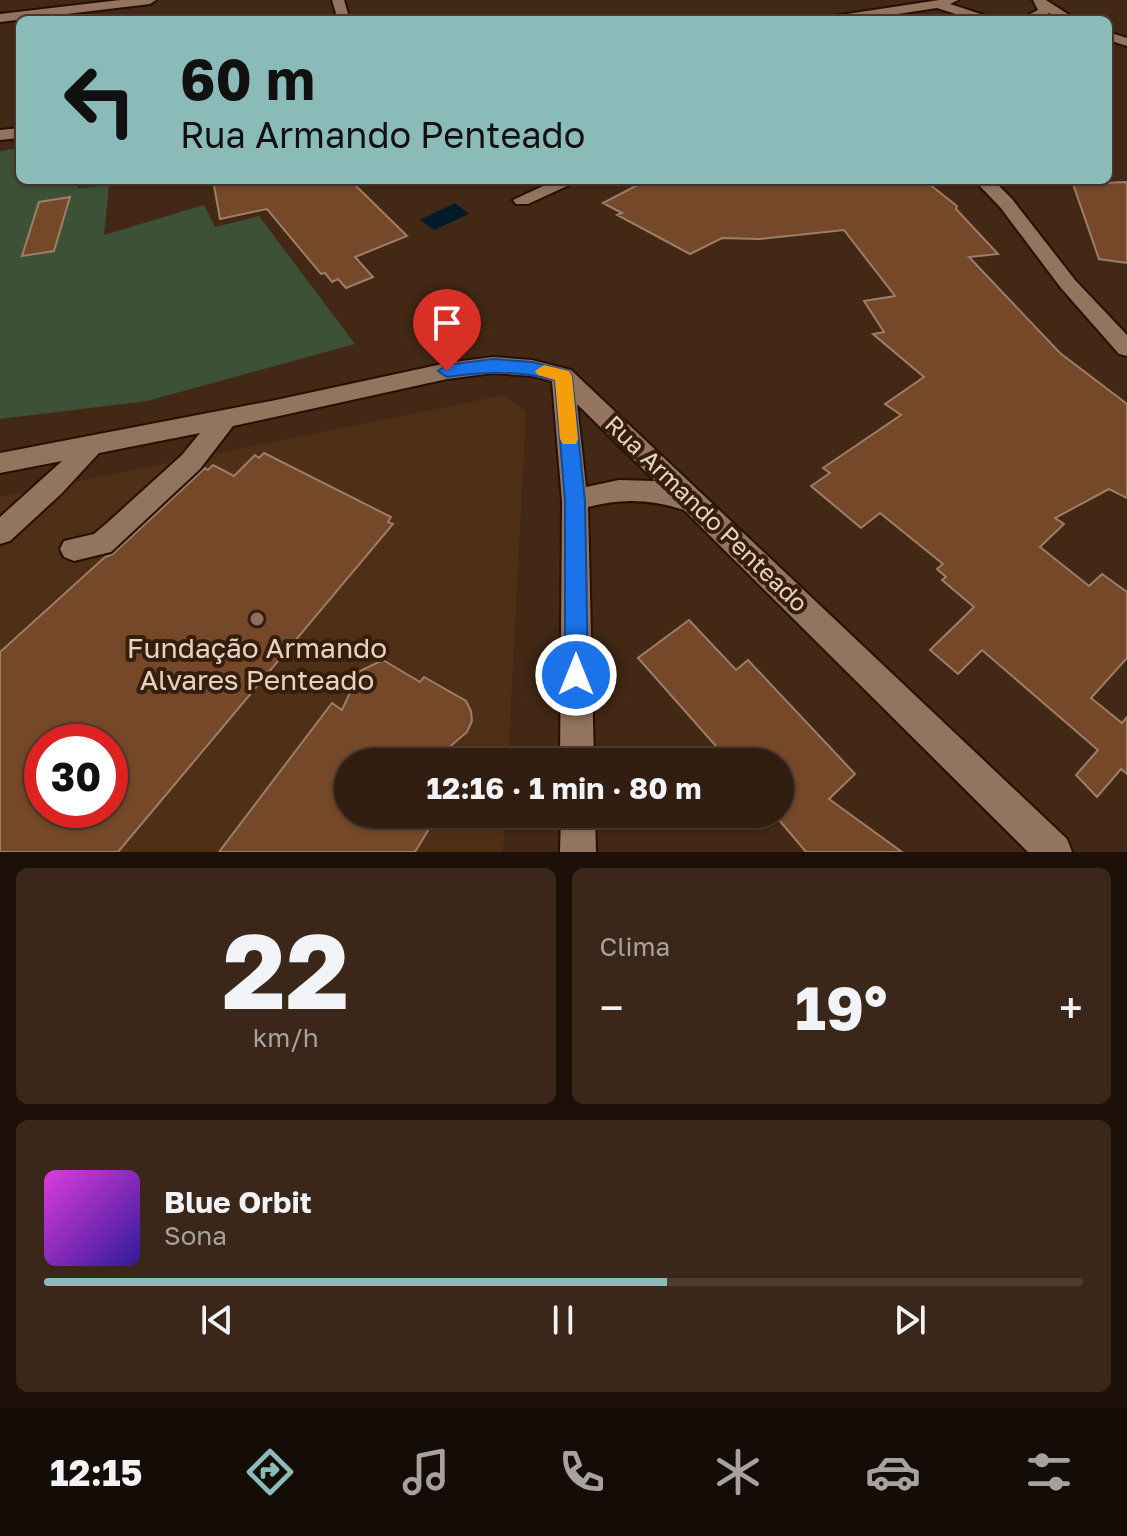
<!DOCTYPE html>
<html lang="pt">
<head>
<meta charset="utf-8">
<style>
	:root { --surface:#321e10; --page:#3a2719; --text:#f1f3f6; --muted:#a8a29f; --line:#4d3c30; --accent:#8bbbb9 }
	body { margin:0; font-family:"Golos Text",sans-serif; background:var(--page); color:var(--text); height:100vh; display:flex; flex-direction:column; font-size:30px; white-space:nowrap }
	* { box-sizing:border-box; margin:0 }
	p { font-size:26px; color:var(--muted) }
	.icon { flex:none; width:44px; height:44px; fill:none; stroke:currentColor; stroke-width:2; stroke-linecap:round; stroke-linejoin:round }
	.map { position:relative; height:852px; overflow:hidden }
	.sheet { display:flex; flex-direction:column; gap:16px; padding:16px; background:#1c1009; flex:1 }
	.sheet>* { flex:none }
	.top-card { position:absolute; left:16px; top:16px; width:1096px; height:168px; border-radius:12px; box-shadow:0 2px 6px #0004,0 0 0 2px var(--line); background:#8bbbb9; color:#111; overflow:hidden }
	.speed { position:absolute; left:24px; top:724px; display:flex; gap:16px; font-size:40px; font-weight:700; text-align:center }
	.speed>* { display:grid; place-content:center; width:104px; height:104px; border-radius:50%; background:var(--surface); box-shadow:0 2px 6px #0004,0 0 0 2px var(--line); line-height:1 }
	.speed .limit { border:12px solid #d22; background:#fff; color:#111 }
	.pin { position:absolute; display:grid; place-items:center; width:68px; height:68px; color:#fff; margin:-82px -34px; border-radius:50% 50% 50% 0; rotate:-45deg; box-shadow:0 0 8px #0007 }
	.pin .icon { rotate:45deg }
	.me { position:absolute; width:88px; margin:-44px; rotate:0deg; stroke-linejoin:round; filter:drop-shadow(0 0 6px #0008) }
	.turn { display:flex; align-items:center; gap:28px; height:168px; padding:0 32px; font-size:36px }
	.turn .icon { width:104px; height:104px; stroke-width:2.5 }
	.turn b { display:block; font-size:56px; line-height:68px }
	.big { font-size:60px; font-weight:700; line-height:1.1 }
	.sheet .tile { flex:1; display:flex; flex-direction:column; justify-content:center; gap:12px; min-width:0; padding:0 28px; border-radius:12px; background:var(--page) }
	.sheet .dial { align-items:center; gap:0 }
	.dial b { font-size:104px; line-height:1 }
	.song { display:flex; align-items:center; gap:24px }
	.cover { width:96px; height:96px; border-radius:12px; background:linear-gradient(135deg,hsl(300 70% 55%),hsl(250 70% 35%)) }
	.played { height:8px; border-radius:4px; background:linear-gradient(90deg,var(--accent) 60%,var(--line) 60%) }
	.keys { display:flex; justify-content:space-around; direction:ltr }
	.heat { display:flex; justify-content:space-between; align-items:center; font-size:44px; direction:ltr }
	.sheet .tiles { flex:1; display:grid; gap:16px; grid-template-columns:1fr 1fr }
	.tile:last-child { grid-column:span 2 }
	.trip { position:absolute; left:334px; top:748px; width:460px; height:80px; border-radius:40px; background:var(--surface); box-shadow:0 2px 6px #0004,0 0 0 2px var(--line); font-weight:700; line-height:80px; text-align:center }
	.tab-bar { display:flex; height:128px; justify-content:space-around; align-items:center; background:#140c06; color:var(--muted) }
	.tab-bar .icon { width:56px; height:56px }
	.tab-bar .current { color:var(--accent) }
	.tab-bar b { font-size:36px; color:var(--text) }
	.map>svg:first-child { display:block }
	.built { fill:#502f17; fill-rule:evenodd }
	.green { fill:#3c5136 }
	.water { fill:#021b2b }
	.building { fill:#744828; stroke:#9d7e69; stroke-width:2; fill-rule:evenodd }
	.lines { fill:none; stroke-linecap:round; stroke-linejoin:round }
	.minor-casing { stroke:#271000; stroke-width:4 }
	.minor { fill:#92745f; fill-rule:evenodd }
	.route { fill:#1a73e8; stroke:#114b97; stroke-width:2 }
	.slow { fill:#f59e0b }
	.education-dot { fill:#8d6e63; stroke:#371e0b; stroke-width:3 }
	.labels { text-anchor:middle; stroke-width:8; stroke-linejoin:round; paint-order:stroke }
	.street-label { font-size:24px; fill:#e5d3c8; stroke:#371e0b }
	.near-poi-label { font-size:28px; fill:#e5d3c8; stroke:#371e0b }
</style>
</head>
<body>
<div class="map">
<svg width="1127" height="852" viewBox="0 0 1127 852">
	<rect width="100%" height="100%" fill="#422815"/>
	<path class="built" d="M500 396 507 397 526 411 508 762H348V814H505L503 852H0V497ZM42 742H110V810H42Z"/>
	<path class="green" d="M20 148V180H79L78 188 109 185 104 235 204 205 215 227 259 216 355 344 147 401 0 419V151Z"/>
	<path class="water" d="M455 203 469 214 434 230 420 220Z"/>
	<path class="building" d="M213 180H350L407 236 355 257 373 277 346 288 338 279 332 282 325 273 321 274 267 209 220 219Z
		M647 180H924L957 206 956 209 998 254 969 257 1060 353 1127 404V498L1109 489 1055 518 1064 524 1040 547 1089 586 1102 574 1127 592V658L1091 698 1122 723 1127 717V774L1121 769 1097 797 1076 775 1098 750 982 650 958 674 930 650 974 607 942 580 946 577 937 569 943 564 880 513 861 528 811 486 830 473 823 468 901 415 885 404 924 377 873 334 884 332 864 301 895 296 844 230 759 239 722 238 690 254 617 215 622 213 603 203Z
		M1127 182V263L1099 259 1073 184Z
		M70 197 54 251 22 256 39 202Z
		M264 453 391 517 388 522 393 524 118 852H0V652L105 557 113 554 205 468 208 470 213 465 234 476 255 455 259 458ZM42 742H110V810H42Z
		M689 620 736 670 748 660 855 774 829 799 902 852H806L774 814H780V762H730L638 658Z
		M383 660 420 682 424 677 466 701 471 711 472 721 467 732 432 762H348V814H438L415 852H219L332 703 342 710 360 671Z"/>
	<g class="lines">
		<g class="minor-casing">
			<path id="minor" d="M120 0H156L150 4 0 22V14Z
				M332 0H344L350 20H338Z
				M939 0H958L950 4 999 20H974L937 8 858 20H828L834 16Z
				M1033 0H1046L1077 20H1062L1049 13 1035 20H1018L1038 10Z
				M1108 32 1127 38V46L1108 40Z
				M20 128V138L0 140V130Z
				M556 180H580L528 204H516L513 200Z
				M974 180H993L1012 199 1075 280 1127 335V356L1119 354 1061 288 1000 207Z
				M493 357 532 360 571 370 1067 839 1072 852H1028L684 510C651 499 621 498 588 507L594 762H560L562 501 552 381 532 376 493 373 447 379 233 426 200 469 111 552 74 561 64 557 60 549 64 541 94 534 107 523 182 455 200 433 99 453 62 493 10 541 0 544V517L62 461 0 473V453L276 400 447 363ZM577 404 655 481 619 480 586 487Z
				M561 814H595L596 852H560Z"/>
		</g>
		<use href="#minor" class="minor"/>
	</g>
	<path class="route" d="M493 359 532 362 569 371 572 376 585 501 588 675 585 683 576 686 568 683 565 675V501L555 380C517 370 485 372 447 377L438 371 447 365Z"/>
	<path class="slow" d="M544 365 569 371 572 376 578 439 576 444H563L560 439 555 380 538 375 535 371Z"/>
	<circle class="education-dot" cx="257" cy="619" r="8"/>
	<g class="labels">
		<g class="street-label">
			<text transform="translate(706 514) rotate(44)" y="8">Rua Armando Penteado</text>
		</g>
		<g class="near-poi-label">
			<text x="257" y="658">Fundação Armando<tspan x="257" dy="32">Alvares Penteado</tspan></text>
		</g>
	</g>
</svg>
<div class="speed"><div class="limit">30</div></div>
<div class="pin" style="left:447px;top:371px;background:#d93025"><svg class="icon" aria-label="arrive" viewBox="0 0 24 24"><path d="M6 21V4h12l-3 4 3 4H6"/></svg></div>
<svg class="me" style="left:576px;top:675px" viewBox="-20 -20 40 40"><circle r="17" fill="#1a73e8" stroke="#fff" stroke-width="3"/><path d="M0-11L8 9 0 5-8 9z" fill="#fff"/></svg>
<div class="trip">12:16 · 1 min · 80 m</div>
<div class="top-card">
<div class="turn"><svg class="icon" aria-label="left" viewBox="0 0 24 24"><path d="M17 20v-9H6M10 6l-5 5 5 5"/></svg><div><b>60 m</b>Rua Armando Penteado</div></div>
</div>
</div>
<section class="sheet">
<div class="tiles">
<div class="tile dial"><b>22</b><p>km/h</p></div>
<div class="tile"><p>Clima</p>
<div class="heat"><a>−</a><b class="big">19°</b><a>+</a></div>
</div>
<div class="tile">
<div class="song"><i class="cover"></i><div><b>Blue Orbit</b><p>Sona</p></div></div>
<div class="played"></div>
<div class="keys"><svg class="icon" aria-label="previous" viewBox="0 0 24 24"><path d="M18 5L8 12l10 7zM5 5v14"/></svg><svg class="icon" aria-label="pause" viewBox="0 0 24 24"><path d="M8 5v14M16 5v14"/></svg><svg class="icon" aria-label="next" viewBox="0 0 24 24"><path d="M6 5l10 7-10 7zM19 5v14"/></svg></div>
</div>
</div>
</section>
<nav class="tab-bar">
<b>12:15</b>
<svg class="icon current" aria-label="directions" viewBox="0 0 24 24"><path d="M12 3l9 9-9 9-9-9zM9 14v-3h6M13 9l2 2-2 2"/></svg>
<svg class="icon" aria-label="music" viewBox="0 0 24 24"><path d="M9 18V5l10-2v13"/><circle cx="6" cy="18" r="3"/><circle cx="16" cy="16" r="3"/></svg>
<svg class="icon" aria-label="phone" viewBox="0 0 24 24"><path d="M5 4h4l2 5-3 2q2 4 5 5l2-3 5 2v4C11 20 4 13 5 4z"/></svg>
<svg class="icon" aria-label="climate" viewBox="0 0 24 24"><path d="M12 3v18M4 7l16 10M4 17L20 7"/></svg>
<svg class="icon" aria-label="car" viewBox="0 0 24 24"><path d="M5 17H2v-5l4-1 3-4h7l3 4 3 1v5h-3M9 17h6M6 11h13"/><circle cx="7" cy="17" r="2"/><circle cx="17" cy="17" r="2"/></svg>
<svg class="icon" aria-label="filters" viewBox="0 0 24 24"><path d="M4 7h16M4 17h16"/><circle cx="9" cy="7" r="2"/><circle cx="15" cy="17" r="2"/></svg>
</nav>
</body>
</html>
